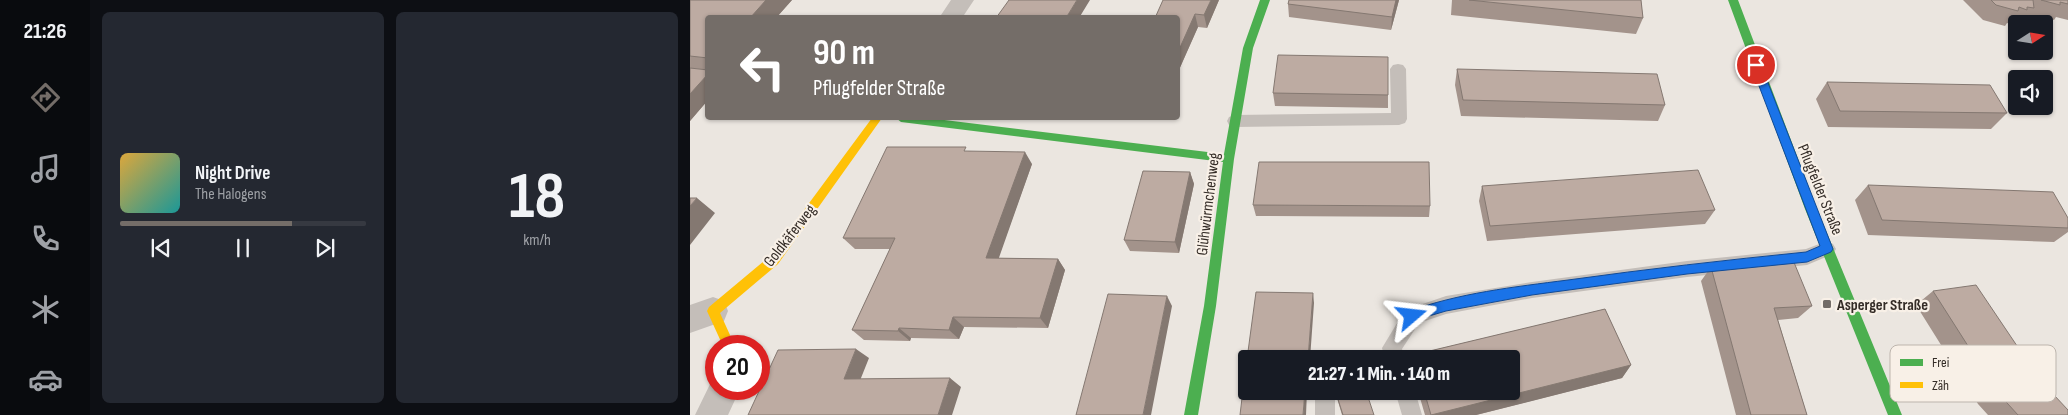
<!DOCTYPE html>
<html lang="de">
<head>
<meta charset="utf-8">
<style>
	:root { --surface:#171b24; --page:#242831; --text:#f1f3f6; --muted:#9ea1a6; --line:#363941; --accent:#746d68 }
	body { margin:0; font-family:"Sofia Sans Condensed",sans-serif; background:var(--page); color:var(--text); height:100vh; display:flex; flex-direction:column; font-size:19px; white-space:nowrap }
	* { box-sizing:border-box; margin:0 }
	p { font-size:16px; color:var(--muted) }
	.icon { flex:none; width:28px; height:28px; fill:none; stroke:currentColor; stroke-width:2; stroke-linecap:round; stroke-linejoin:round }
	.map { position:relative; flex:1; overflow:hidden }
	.side { display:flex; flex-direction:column; gap:12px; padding:12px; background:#0d0f14; width:600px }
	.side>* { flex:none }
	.hud { position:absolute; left:15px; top:15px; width:475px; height:105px; border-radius:5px; box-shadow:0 1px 4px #0004; background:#746d68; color:#fff; overflow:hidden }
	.needle { width:32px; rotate:78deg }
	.controls { position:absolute; left:1318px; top:15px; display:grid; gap:10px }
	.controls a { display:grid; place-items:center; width:45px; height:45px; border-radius:5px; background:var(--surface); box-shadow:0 1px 4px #0004; font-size:25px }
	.speed { position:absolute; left:15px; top:335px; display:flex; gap:10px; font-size:25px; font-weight:700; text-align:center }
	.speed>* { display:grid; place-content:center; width:65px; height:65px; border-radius:50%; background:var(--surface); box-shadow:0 1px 4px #0004; line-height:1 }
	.speed .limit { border:8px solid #d22; background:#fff; color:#111 }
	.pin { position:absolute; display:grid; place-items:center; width:42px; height:42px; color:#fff; margin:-21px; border:2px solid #fff; border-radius:50%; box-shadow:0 1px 5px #0007 }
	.me { position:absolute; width:55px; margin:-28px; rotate:73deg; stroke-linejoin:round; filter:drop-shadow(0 0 4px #0008) }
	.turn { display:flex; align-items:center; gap:18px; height:105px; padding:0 25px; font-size:22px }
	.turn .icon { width:65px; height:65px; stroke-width:2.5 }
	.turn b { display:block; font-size:35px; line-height:42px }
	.side .tile { flex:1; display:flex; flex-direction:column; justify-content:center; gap:8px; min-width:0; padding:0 18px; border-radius:8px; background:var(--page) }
	.side .dial { align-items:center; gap:0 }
	.dial b { font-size:65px; line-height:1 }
	.song { display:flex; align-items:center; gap:15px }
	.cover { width:60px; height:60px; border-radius:8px; background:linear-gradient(135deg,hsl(40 70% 55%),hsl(180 70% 35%)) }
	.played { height:5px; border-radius:2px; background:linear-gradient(90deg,var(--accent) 70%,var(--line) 70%) }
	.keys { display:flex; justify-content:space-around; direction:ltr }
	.side .tiles { flex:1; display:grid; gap:12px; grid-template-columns:repeat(2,1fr) }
	.trip { position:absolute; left:548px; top:350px; width:282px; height:50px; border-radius:5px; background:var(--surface); box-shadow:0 1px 4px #0004; font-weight:800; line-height:50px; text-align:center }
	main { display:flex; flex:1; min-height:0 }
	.tabs { display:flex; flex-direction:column; width:90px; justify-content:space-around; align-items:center; background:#090b0e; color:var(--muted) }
	.tabs .icon { width:35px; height:35px }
	.tabs .selected { color:var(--accent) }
	.tabs b { font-size:22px; color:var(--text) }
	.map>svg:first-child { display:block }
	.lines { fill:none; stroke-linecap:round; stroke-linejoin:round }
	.lane { fill:#c4beb9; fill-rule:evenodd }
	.street { fill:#c4beb9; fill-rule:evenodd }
	.fast { fill:#4caf50; fill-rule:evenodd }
	.slow { fill:#ffc107; fill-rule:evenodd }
	.wall { fill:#a3938b }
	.shaded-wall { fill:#847871 }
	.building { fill:#bdaba2; stroke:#847871 }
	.route { fill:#1a73e8; stroke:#114b97 }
	.poi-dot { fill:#746d68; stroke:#f8f0e7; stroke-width:2 }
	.labels { text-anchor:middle; stroke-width:4.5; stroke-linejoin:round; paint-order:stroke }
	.street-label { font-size:16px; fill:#342c27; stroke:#f8f0e7 }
	.poi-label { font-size:16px; font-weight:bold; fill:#342c27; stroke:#f8f0e7; text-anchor:start }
	.key { fill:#f8f0e7; stroke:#bdb5ad; stroke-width:1 }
	.key-label { font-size:14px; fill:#342c27 }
</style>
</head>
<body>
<main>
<nav class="tabs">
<b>21:26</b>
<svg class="icon selected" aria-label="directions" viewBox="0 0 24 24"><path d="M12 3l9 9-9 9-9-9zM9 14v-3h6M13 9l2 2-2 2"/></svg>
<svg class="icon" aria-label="music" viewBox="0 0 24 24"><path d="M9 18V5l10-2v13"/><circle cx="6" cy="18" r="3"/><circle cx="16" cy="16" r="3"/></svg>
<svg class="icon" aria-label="phone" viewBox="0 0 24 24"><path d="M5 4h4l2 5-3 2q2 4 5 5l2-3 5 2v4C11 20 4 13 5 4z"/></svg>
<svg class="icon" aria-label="climate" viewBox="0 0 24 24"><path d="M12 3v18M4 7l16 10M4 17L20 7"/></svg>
<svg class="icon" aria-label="car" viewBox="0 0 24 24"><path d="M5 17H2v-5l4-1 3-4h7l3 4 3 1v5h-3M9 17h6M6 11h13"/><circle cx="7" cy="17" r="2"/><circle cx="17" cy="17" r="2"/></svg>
</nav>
<section class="side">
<div class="tiles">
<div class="tile">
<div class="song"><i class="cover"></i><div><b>Night Drive</b><p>The Halogens</p></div></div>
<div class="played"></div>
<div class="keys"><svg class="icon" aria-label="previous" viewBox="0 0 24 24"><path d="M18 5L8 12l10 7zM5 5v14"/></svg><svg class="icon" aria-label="pause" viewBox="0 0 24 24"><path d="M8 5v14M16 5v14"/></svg><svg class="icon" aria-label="next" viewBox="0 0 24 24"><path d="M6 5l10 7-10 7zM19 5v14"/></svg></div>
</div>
<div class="tile dial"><b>18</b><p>km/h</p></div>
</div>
</section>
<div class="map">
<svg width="1378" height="415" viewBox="0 0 1378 415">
	<rect width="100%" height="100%" fill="#ebe6e0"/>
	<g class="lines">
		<path class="lane" d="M708 64 713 65 716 69 717 119 715 123 709 125 545 127 539 125 537 121 539 117 545 115 701 113 700 69 703 65Z
			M1137 241 1143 244 1146 249 1143 254 1117 265 997 277 842 298 756 314 729 323 712 349 715 359H695L692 348 715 310 756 296 842 282 997 261 1116 249Z
			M625 391H645V415H625Z
			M705 391H725L732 415H712Z"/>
		<path class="street" d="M261 0H284L272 18H249Z
			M23 297 34 301 38 311 34 321 0 333V305Z
			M26 377V389H50L38 415H5L23 378Z"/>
		<path class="fast" d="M570 0H580L563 48 544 159 526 306 508 415H494L514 306 533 162 211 122 206 118H238L534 154 553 48Z
			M1038 0H1048L1127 209 1212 415H1198L1115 209Z"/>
		<path class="slow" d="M182 118H192L88 264 30 313 45 346H33L17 311 19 307 80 256Z"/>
	</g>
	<path class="wall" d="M0 0H102L86 18H18V100L0 121Z
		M529 0 517 28 508 27 488 72V18Z
		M599 0H709L701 30 599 17 598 4Z
		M762 0H951L953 18 946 34 761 15Z
		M1273 0H1378V20L1366 17 1364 20 1357 18 1355 20 1337 15 1330 24 1325 23 1323 25 1317 23 1315 26 1293 20Z
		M698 57V108L585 106 583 93Z
		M767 69 975 105 968 121 771 116 765 85Z
		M1137 82 1317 113 1301 129 1138 127 1126 99Z
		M455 118H467L466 119Z
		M279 151 342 164 308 258 368 259 375 270 358 328 274 327 269 339 221 338 220 341 174 340 162 330 200 249H165L153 238Z
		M500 172 504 184 489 253 440 251 434 240Z
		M1178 185 1378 218V232L1364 242 1178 235 1165 200Z
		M792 186 1025 210 1015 224 797 241 789 201Z
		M563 205 740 206 739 217 566 216Z
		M1021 267 1122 306 1108 318 1088 320 1117 415H1046L1011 281Z
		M1243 291 1350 380 1378 415H1298L1288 404 1226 305Z
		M915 309 941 365 932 378 786 415H735L728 391H821V359H723V355Z
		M646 393 684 415H652L647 398Z"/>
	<path class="shaded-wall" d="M76 0H102L86 18H60Z
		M387 0H400L389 18H376Z
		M521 0H529L517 28 514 15Z
		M706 0H709L701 30 702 17Z
		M505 14 508 27 488 72V52Z
		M18 74V100L0 121V94Z
		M335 152 342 164 305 269 296 258Z
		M500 172 504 184 489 253 485 242Z
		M7 198 25 213 0 245V206Z
		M368 259 375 270 358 328 350 318Z
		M623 293 624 303 620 359H618Z
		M477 296 482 306 461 415H453Z
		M263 317 274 327 269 339 259 330Z
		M209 328 221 338 220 341 208 331Z
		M166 349 179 358 167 388 154 379Z
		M941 365 932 378 838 402 786 415H741Z
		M260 378 271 387 262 415H248Z
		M615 391H617L616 415H613Z"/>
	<path class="building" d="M0 0H76L60 18H18V58L0 56Z
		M319 0H387L376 18H306Z
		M473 0H521L514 15 505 14 488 52V18H465Z
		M599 0H706L702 17 598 4Z
		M779 0H951L953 18Z
		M1301 0H1343L1344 8 1337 7V10L1329 7 1328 11 1306 5Z
		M1351 0H1378V4L1370 2V5Z
		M588 55 698 57V95L583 93Z
		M0 68 18 70V74L0 94Z
		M767 69 967 74 975 105 773 100Z
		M1137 82 1300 85 1317 113 1150 111Z
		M197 147H276L274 151 335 152 296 258 368 259 350 318 263 317 259 330 209 328 208 331 162 330 205 238H153Z
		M569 162H739L740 206 563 205Z
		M1008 170 1025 210 800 226 792 186Z
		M453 171 500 172 485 242 434 240Z
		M1178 185 1363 192 1378 218V228L1192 220Z
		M0 198H7L0 206Z
		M1103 260 1122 306 1084 308 1117 415H1061L1021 267Z
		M1286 285 1350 380 1378 410V415H1328L1308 393 1243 291Z
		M566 292 623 293 618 359H557Z
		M418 294 477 296 453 415H386Z
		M915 309 941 365 741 415 734 391H821V359H724L723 355Z
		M166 349 154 379 260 378 248 415H58L88 350Z
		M556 364V391H615L613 415H550Z
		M652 391H676L684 415H653L646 393Z"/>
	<path class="route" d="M1066 61 1071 65 1143 249 1141 252 1117 262 997 274 842 295 756 311 722 321 717 320 715 316 717 312C768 293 824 287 878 280 957 269 1036 260 1116 252L1130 246 1061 65Z"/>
	<rect class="poi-dot" x="1132" y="299" width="10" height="10" rx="2.5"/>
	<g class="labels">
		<g class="street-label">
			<text transform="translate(1131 189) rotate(68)" y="6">Pflugfelder Straße</text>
			<text transform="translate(517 204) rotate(-83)" y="6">Glühwürmchenweg</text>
			<text transform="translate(99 235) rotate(-52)" y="6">Goldkäferweg</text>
		</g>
		<g class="poi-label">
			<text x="1147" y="310">Asperger Straße</text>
		</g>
	</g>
	<rect x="1200" y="345" width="166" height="57" rx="8" class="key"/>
	<rect x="1210" y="359" width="23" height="7" fill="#4caf50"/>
	<rect x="1210" y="382" width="23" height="6" fill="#ffc107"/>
	<g class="key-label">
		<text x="1242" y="367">Frei</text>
		<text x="1242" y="390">Zäh</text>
	</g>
</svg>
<div class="controls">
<a><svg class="needle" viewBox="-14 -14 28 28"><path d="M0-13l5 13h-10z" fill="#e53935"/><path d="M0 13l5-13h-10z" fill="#9ea1a6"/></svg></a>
<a><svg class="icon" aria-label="sound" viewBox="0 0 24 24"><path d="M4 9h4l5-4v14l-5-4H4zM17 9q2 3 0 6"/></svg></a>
</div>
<div class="speed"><div class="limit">20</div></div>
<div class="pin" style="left:1066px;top:65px;background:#d93025"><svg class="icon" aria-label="arrive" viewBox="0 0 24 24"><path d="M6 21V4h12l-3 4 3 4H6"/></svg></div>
<svg class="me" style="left:722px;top:316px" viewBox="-20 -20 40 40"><path d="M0-17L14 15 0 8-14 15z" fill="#1a73e8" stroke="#fff" stroke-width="4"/></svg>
<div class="trip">21:27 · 1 Min. · 140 m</div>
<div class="hud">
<div class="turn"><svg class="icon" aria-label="left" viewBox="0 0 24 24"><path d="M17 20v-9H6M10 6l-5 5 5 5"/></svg><div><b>90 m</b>Pflugfelder Straße</div></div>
</div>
</div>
</main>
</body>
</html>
